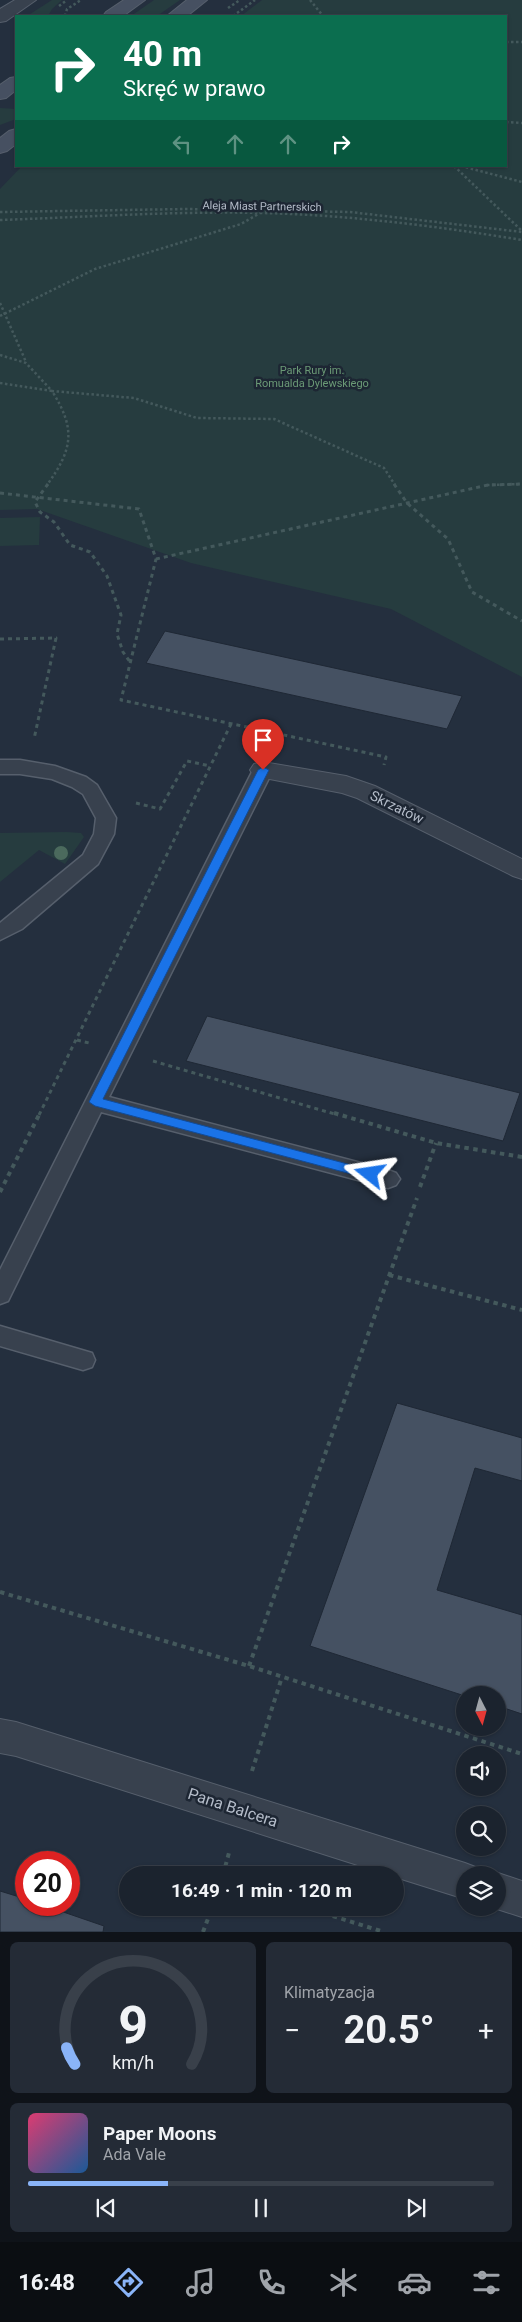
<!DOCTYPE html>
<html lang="pl">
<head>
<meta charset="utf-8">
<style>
	:root { --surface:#1b232e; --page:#242b36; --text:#f1f3f6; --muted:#a0a4aa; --line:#39404a; --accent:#8ab4f8 }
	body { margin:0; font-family:Roboto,sans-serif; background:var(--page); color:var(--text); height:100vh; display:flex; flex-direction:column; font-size:19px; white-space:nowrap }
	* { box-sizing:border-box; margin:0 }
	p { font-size:16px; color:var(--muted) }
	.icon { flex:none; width:28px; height:28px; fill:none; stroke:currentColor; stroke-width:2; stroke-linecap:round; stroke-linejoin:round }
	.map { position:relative; height:1932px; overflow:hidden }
	.side { display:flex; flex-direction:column; gap:10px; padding:10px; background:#0f1319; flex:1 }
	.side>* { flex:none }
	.guide { position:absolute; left:15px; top:15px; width:492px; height:152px; border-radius:0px; box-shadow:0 1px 4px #0004,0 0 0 1px var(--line); background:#0b6e4f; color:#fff; overflow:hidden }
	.needle { width:32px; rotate:174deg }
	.tools { position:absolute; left:456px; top:1686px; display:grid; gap:10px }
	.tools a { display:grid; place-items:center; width:50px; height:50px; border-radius:50%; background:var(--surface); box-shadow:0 1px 4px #0004,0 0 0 1px var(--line); font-size:25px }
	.speed { position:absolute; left:15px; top:1851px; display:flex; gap:10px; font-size:25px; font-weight:700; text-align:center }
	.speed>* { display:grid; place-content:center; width:65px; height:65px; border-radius:50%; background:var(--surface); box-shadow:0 1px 4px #0004,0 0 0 1px var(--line); line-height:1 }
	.speed .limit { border:8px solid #d22; background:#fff; color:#111 }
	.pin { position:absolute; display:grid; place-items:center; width:42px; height:42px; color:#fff; margin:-51px -21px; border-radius:50% 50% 50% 0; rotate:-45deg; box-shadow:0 0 5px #0007 }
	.pin .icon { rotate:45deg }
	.me { position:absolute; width:55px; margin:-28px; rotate:285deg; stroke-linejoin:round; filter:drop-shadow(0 0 4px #0008) }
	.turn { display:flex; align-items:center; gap:18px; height:105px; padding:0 25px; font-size:22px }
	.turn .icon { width:65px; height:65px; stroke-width:2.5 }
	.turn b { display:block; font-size:35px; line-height:42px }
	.lanes { display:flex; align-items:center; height:48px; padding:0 25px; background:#0003; justify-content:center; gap:25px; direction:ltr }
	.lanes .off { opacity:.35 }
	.big { font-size:38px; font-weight:700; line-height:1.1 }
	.side .tile { flex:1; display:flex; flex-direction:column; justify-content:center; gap:8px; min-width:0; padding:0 18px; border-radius:8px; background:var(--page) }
	.side .dial { align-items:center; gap:0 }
	.dial svg { height:130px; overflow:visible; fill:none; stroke:var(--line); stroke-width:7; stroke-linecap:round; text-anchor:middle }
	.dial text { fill:var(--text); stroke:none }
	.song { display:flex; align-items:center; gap:15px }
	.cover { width:60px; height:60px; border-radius:8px; background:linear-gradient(135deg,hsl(340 70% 55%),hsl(210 70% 35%)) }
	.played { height:5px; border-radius:2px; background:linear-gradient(90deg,var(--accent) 30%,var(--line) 30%) }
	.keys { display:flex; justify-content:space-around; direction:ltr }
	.heat { display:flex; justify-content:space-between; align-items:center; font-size:28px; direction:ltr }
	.side .tiles { flex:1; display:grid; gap:10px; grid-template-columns:1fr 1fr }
	.tile:last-child { grid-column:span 2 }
	.trip { position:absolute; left:119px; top:1866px; width:285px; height:50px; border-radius:25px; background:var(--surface); box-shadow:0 1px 4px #0004,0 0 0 1px var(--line); font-weight:700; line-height:50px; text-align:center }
	.tab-bar { display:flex; height:80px; justify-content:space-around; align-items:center; background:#0b0e12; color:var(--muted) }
	.tab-bar .icon { width:35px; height:35px }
	.tab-bar .active { color:var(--accent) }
	.tab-bar b { font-size:22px; color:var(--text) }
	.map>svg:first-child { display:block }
	.green { fill:#263c3f }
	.building { fill:#455162; stroke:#1f2835 }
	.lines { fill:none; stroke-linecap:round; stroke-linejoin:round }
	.lane-casing { stroke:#565f6c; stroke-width:3 }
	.street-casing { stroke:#565f6c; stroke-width:2 }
	.secondary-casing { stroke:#565f6c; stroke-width:2 }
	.path-far2 { stroke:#44595c; stroke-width:2.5; stroke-dasharray:2.5 2.5; stroke-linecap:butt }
	.path-far1 { stroke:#44595c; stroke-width:3; stroke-dasharray:4 4; stroke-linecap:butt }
	.path { stroke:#44595c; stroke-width:4; stroke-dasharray:4.5 4.5; stroke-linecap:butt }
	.lane { fill:#38414e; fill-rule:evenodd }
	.street { fill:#38414e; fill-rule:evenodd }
	.secondary { fill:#465061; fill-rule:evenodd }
	.tree { fill:#4b6a5d }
	.route { fill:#1a73e8; stroke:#114b97 }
	.labels { text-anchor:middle; stroke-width:5; stroke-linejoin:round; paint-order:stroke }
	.far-street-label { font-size:11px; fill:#b4bcc9; stroke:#1d2633 }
	.far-park-label { font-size:11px; fill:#6b9a76; stroke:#1d2633 }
	.street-label { font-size:14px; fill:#b4bcc9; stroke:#1d2633 }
	.near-street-label { font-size:16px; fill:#b4bcc9; stroke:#1d2633 }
</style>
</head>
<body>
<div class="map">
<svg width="522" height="1932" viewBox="0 0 522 1932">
	<rect width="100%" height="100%" fill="#242f3e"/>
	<path class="green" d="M52 0H62L52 9 48 16H27Z
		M154 0H180L157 16H131Z
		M262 0H522V677L391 609 191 563 37 509 0 510V189L22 166H506V16H241Z
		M0 108 16 109V119L0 125Z
		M40 517 39 545 0 546V518Z
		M67 832 81 833 84 837 65 864 39 850 0 882V833Z"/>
	<path class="building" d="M165 631 462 696 447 729 146 663Z
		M207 1016 520 1093 503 1141 186 1061Z
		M397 1403 522 1438V1481L475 1468 437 1590 522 1615V1714L498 1706V1695L465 1696 310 1646Z
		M0 1891 26 1899V1905H43L104 1926 103 1932H0Z"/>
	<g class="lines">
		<g class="lane-casing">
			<path id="lane" d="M0 760H20L55 766 86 777 97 785 116 818 114 834 98 864 22 929 0 940V923L83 855 94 834 96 818 83 794 72 787 52 779 20 774H0Z
				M263 763 270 765 273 770 109 1097 388 1170 396 1173 400 1179 396 1185 388 1188 101 1112 8 1301 0 1304V1270L253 770 256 765Z
				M0 1326 92 1353 95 1360 92 1367 83 1370 0 1346Z"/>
		</g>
		<g class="street-casing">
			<path id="street" d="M15 0H36L6 21 0 22V9Z
				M263 762 346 776 375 786 522 859V879L513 876 357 798 342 793 254 776 250 770 254 764Z
				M0 1719 16 1722 465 1863 478 1868 481 1875H465V1899L395 1877V1875H389L16 1756 0 1753Z
				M498 1873 522 1881V1917L494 1908H498V1875H492Z"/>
		</g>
		<g class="secondary-casing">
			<path id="secondary" d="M124 0H145L123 16H103L106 12Z
				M187 0H207L187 16H167Z
				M16 77V90L6 98 0 99V85L10 78Z
				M16 129V144L7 151 0 153V138L9 131Z"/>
		</g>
		<path class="path-far2" d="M310 0 323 16
			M59 6 67 0
			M228 8 240 0
			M65 16 67 9 81 0
			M233 16 255 0
			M506 42H522
			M506 122 522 123
			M454 166 522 231
			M461 166 522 182
			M0 212 186 209 350 212 522 232
			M0 220C87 217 174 211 262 213 349 215 436 226 522 240
			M0 303 26 362
			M0 316 95 269 241 224 260 213
			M0 355 26 363 52 391 134 398 197 418 274 419 384 468 395 485
			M0 383 52 391C76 429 73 449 47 485
			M487 485 522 484"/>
		<path class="path-far1" d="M48 484 35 502 40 512 54 522 70 545 90 552 107 576 121 615 117 634 123 652 130 662
			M394 484 407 503 448 539 472 592 522 621
			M0 493 139 509 156 559 121 700 386 757 384 765
			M156 559 488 485 522 484
			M0 639 56 638 34 739
			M136 803 160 809 187 761 210 766
			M77 1040 89 1043
			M153 1061 338 1115
			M39 1115 231 724"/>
		<path class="path" d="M334 1113 436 1143 522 1157
			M420 1187 436 1143
			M0 1192 40 1113
			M389 1275 522 1310
			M0 1592 249 1666 522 1754
			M249 1666 417 1198
			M252 1771 282 1677
			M223 1875 230 1849
			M307 1908 384 1932
			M203 1932 212 1908"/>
		<use href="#lane" class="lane"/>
		<use href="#street" class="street"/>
		<use href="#secondary" class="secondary"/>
	</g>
	<circle class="tree" cx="61" cy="853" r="7"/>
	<path class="route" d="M263 767 269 770 103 1099 374 1171 376 1174 370 1179 95 1106 89 1102 258 770Z"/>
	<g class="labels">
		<g class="far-street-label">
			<text transform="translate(262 206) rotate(1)" y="4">Aleja Miast Partnerskich</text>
		</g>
		<g class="far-park-label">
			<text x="312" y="374">Park Rury im.<tspan x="312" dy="13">Romualda Dylewskiego</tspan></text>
		</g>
		<g class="street-label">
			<text transform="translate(397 807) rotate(26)" y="5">Skrzatów</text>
		</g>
		<g class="near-street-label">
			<text transform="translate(233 1807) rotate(18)" y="6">Pana Balcera</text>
		</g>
	</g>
</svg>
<div class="tools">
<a><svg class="needle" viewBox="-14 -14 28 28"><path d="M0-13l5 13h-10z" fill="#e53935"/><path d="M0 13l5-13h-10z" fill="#a0a4aa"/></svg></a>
<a><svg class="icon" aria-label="sound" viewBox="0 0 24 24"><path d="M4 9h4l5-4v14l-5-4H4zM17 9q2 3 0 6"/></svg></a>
<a><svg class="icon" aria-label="search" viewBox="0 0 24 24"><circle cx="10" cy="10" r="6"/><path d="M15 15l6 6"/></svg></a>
<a><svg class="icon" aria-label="layers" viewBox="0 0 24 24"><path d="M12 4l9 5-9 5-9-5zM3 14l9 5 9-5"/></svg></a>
</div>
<div class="speed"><div class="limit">20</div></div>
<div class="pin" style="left:263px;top:770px;background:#d93025"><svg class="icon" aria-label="arrive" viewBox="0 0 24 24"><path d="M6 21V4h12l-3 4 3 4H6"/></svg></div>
<svg class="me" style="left:370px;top:1174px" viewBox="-20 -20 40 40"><path d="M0-17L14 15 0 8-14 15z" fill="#1a73e8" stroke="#fff" stroke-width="4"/></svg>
<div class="trip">16:49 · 1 min · 120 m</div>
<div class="guide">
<div class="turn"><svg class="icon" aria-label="right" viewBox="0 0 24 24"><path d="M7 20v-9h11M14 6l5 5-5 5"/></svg><div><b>40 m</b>Skręć w prawo</div></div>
<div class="lanes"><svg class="icon off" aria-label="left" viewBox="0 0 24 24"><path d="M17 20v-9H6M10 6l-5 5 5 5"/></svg><svg class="icon off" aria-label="ahead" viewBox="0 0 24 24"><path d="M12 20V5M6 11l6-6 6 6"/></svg><svg class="icon off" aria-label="ahead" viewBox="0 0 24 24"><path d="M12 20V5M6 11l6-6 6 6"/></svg><svg class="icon" aria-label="right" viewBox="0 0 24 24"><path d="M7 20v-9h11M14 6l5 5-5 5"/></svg></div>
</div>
</div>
<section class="side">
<div class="tiles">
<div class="tile dial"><svg viewBox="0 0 100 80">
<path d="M14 69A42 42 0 1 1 86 69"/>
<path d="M14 69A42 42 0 0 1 9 59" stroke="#8ab4f8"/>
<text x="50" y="56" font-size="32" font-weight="700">9</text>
<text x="50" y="72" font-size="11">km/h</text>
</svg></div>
<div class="tile"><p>Klimatyzacja</p>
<div class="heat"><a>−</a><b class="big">20.5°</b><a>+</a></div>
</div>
<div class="tile">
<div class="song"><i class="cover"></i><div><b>Paper Moons</b><p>Ada Vale</p></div></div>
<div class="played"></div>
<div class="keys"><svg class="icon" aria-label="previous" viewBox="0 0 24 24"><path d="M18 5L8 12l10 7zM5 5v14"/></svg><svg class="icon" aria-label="pause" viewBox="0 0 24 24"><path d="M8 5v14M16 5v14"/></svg><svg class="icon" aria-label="next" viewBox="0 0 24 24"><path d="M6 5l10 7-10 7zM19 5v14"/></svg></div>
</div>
</div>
</section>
<nav class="tab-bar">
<b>16:48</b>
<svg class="icon active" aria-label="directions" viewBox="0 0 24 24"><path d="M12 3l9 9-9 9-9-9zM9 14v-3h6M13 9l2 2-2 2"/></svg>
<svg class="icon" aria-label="music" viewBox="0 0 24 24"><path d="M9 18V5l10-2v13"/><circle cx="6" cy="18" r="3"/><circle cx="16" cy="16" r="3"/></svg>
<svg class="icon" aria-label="phone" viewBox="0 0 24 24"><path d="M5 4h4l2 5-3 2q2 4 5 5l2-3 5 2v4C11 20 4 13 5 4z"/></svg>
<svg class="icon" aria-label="climate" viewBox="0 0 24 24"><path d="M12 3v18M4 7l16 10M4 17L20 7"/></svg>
<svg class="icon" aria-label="car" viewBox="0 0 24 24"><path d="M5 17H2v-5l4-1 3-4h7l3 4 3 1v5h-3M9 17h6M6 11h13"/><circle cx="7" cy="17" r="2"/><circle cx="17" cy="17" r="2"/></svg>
<svg class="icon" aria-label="filters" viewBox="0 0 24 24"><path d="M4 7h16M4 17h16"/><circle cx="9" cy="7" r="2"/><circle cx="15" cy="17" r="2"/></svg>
</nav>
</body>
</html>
